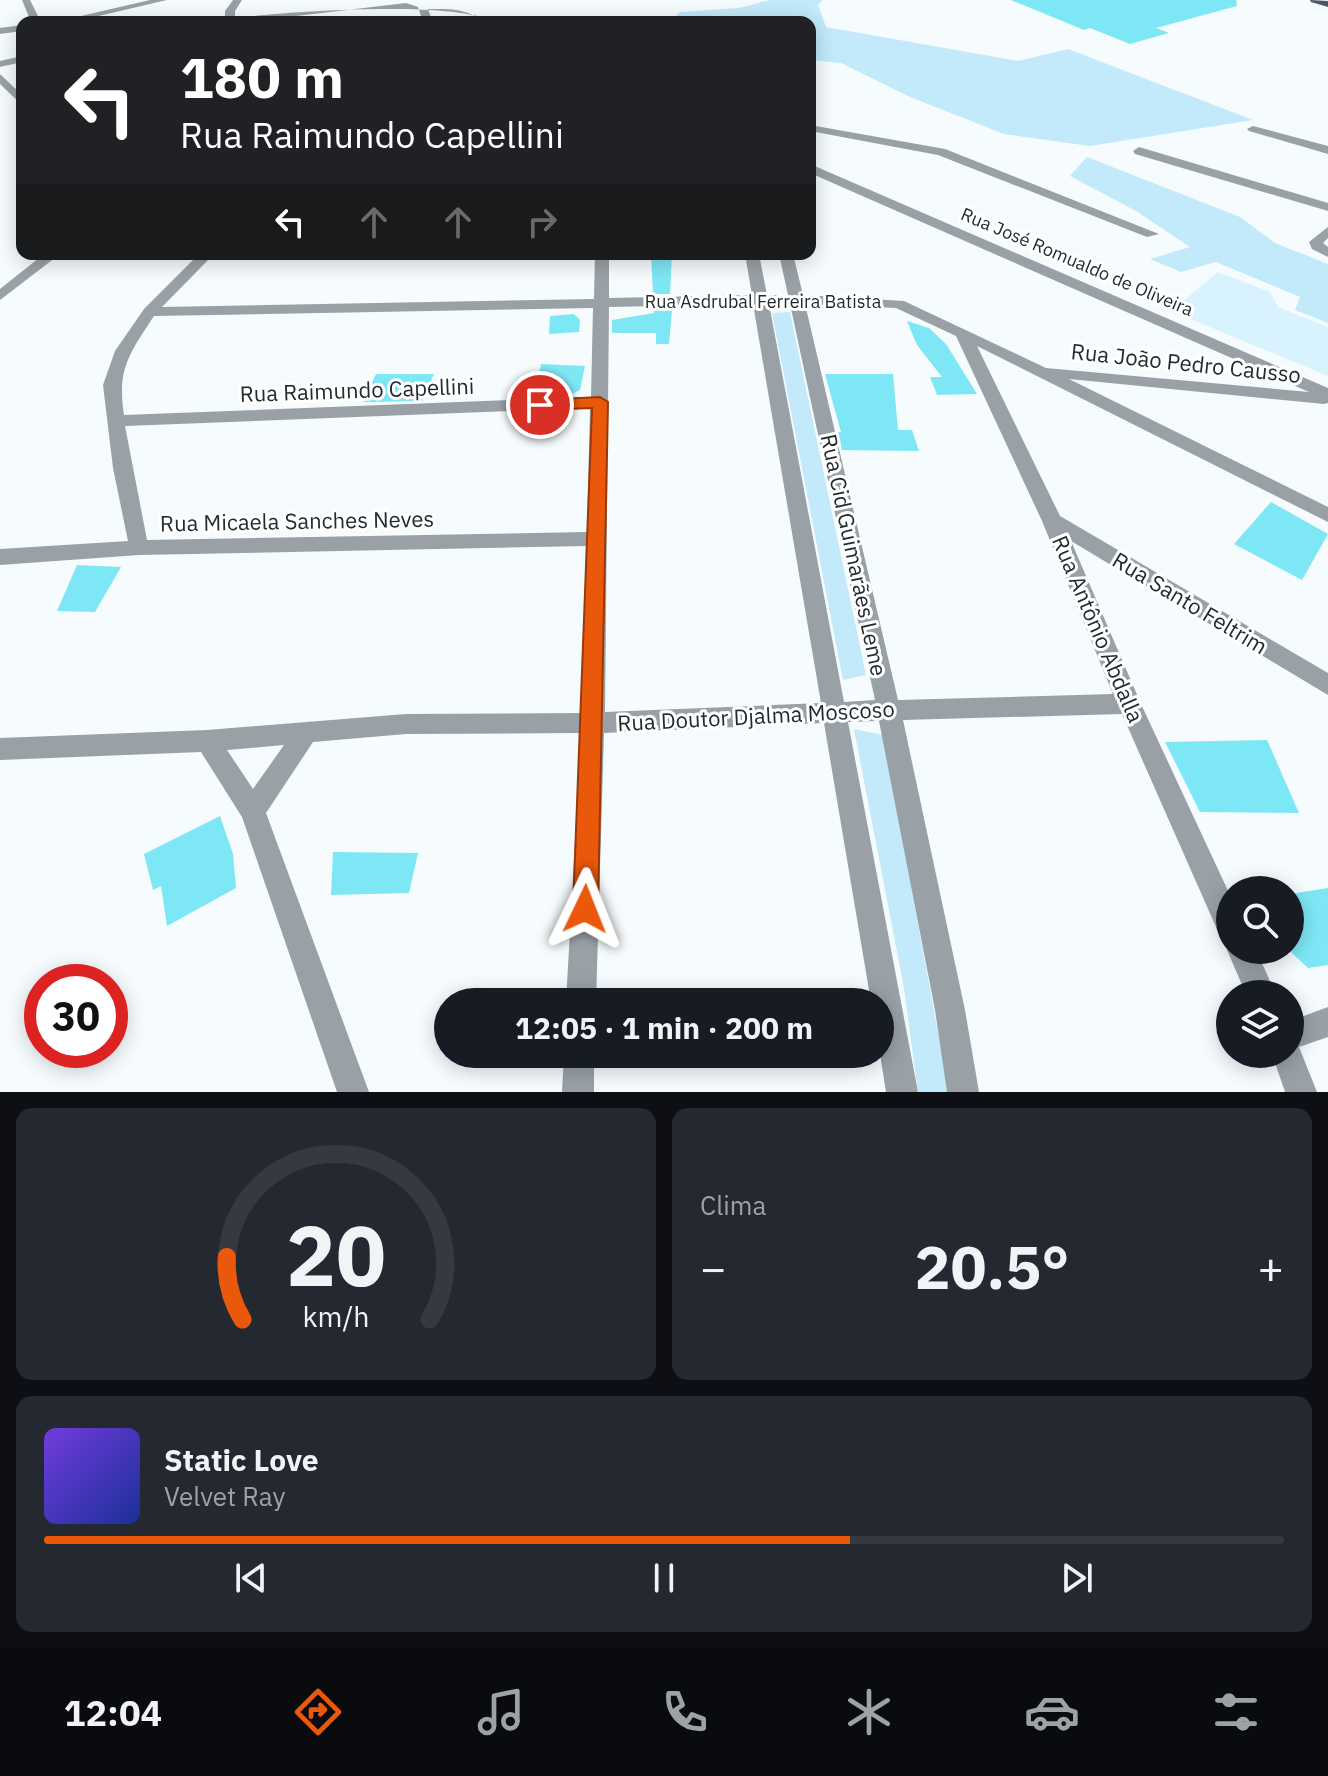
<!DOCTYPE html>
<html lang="pt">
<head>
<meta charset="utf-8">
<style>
	:root { --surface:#171b24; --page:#242831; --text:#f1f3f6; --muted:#9ea1a6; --line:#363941; --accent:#ea580c }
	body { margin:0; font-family:"IBM Plex Sans",sans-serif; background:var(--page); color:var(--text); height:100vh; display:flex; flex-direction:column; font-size:30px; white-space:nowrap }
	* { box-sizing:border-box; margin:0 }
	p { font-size:26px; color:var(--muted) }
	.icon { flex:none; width:44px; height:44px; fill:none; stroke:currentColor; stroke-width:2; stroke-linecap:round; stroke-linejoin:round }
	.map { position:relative; height:1092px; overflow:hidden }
	.side { display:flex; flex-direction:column; gap:16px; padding:16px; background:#0d0f14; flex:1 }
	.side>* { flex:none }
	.guide { position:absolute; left:16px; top:16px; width:800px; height:244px; border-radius:16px; box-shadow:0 4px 20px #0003; background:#202124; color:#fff; overflow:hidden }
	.fabs { position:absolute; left:1216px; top:876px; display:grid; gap:16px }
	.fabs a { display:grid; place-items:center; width:88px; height:88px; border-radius:50%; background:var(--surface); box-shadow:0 4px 20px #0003; font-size:40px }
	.speed { position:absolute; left:24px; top:964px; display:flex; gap:16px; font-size:40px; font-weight:700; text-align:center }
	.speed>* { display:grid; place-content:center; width:104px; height:104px; border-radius:50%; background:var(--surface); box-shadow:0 4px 20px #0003; line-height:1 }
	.speed .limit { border:12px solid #d22; background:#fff; color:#111 }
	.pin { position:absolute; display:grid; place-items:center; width:68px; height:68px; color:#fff; margin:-34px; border:4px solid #fff; border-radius:50%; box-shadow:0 2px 8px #0007 }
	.me { position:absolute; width:88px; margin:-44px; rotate:2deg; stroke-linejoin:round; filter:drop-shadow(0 0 6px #0008) }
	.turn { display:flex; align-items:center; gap:28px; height:168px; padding:0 32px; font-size:36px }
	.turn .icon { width:104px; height:104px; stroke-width:2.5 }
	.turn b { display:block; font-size:56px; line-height:68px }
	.lanes { display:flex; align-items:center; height:76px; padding:0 32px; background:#0003; justify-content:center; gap:40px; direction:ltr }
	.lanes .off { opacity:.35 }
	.big { font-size:60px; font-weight:800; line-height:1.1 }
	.side .tile { flex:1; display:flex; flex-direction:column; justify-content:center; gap:12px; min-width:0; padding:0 28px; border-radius:16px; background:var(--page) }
	.side .dial { align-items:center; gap:0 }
	.dial svg { height:208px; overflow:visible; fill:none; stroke:var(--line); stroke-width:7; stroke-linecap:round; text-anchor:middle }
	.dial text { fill:var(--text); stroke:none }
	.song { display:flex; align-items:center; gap:24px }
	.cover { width:96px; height:96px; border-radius:12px; background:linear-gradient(135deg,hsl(260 70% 55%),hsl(230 70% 35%)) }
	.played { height:8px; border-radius:4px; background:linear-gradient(90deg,var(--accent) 65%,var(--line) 65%) }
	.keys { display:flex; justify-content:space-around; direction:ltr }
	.heat { display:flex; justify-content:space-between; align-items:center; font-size:44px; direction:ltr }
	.side .tiles { flex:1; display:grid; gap:16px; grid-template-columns:1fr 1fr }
	.tile:last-child { grid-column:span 2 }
	.trip { position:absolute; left:434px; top:988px; width:460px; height:80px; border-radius:40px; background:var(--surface); box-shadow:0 4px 20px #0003; font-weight:800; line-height:80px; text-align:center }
	.tab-bar { display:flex; height:128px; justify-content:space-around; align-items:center; background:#090b0e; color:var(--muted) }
	.tab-bar .icon { width:56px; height:56px }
	.tab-bar .active { color:var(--accent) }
	.tab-bar b { font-size:36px; color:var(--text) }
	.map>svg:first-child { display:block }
	.built { fill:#d9f3fe }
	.green { fill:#c2eafb }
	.building { fill:#7ee7f5 }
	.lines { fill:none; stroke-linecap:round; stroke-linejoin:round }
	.minor { fill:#99a1a7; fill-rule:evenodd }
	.primary { fill:#4b5863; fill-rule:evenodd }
	.route { fill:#ea580c; stroke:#983908; stroke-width:2 }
	.labels { text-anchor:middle; stroke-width:6; stroke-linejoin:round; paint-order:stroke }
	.far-street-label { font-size:18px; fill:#222c2f; stroke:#fff }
	.street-label { font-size:22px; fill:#222c2f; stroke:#fff }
</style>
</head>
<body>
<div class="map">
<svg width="1328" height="1092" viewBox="0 0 1328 1092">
	<rect width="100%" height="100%" fill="#f6fbfd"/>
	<path class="built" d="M1218 272 1270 292 1278 307 1328 327V376L1171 311Z"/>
	<path class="green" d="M770 0H823L818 5 826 27 1018 61 1068 49 1253 120 1090 146 1004 134 910 97 841 63 810 60V22H672L679 12 739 8Z
		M1087 157 1240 217 1275 243 1328 264V323L1295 310 1300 297 1216 262 1181 272 1150 259 1190 247 1136 211 1070 176Z
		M790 312 866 675 843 680 772 313Z
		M854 729 883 735 949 1092H918L904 988Z"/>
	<path class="building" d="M1011 0H1236L1237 6 1156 28 1169 33 1130 44 1090 28 1084 30Z
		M651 254H672L670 294H653Z
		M654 309 672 310 669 344H656V333H612V320L654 313Z
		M574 314 580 320 579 332 549 334 550 316Z
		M907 321 929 328 946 344 977 394 937 395 930 377H942L917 345Z
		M541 364 585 366 580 390 570 395 535 396Z
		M376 374H434L422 401 363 402Z
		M825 374H893L898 430H912L919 451 842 450 838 432H841Z
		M1271 502 1328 534 1302 580 1234 544Z
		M77 565 121 567 95 612 57 611Z
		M1267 740 1299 813 1200 812 1165 742Z
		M220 816 233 854 236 888 167 926 161 886 153 890 144 854Z
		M333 852 418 853 409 893 331 895Z
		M1328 888V965L1308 968 1290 951V894Z"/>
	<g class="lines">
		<path class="minor" d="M22 0H30L41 22H31Z
			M150 0H167L73 22H55Z
			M233 0H242L235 11V18C290 11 456 0 493 22 482 22 478 17 468 13 456 8 441 9 428 9L433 22H423L418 7 406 3 245 22H216L225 19V11Z
			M22 25V31L0 34V28Z
			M22 56V62L0 67V61Z
			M0 74 22 95V105L0 84Z
			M810 125 945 149 1159 234 1147 237 938 155 810 131Z
			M1253 126 1328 146V154L1249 131 1247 129Z
			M1139 147 1328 203V211L1135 154 1133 151Z
			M810 164 1328 388V403L1324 404 1069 379 1328 507V522L977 346 1060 516 1328 673V695L1071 541 1141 704 1230 895V940L1220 936 1122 714 903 720 965 1010 979 1092H947L935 1010 879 721 848 722 918 1092H886L880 1054V1002H871L824 723 604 733 596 1002H566L581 733 406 734 313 742 266 813 369 1092H337L242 817 201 752 0 760V738L207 730 406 714 582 713 586 546 139 555 0 565V549L128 541 113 468 103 385 115 351 144 309 199 254H214L162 307 594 299 595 254H609V298L752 295 745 254H759L767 295H788L779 254H793L803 295 904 301 1046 368 1309 392 810 173ZM753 304 821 703 605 712 609 307ZM769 304H790L875 700 844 702ZM805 304 896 308 956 336 1042 521 1113 694 898 700ZM593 308 591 397 124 415C117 369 129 354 154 316ZM590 408 587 532 147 540 125 426ZM284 745 253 789 227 750Z
			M1328 227V238L1323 243 1328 247V257L1312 249 1309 242Z
			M44 254H60L0 300V289Z
			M1230 943V950H1256L1276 994H1246L1227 950Z
			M1328 1007V1037L1299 1047 1317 1092H1285L1272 1054H1290V1021Z
			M564 1054H594V1092H562Z"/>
		<path class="primary" d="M1310 0 1328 1V7L1311 2Z"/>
	</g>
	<path class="route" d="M600 397 608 402 598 909 594 918 585 921 576 918 573 909 592 408 540 410 532 405 540 400Z"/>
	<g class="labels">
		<g class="far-street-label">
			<text transform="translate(1077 262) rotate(23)" y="6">Rua José Romualdo de Oliveira</text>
			<text x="763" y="308">Rua Asdrubal Ferreira Batista</text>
		</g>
		<g class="street-label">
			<text transform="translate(1186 363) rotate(6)" y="8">Rua João Pedro Causso</text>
			<text transform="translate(357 390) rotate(-2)" y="8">Rua Raimundo Capellini</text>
			<text transform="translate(297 521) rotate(-1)" y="8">Rua Micaela Sanches Neves</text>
			<text transform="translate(854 555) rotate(78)" y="8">Rua Cid Guimarães Leme</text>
			<text transform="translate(1190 603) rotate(31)" y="8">Rua Santo Feltrim</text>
			<text transform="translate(1098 629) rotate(67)" y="8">Rua Antônio Abdalla</text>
			<text transform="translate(756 716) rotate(-3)" y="8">Rua Doutor Djalma Moscoso</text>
		</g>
	</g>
</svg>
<div class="fabs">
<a><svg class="icon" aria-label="search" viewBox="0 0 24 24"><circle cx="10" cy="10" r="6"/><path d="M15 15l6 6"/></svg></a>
<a><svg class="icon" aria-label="layers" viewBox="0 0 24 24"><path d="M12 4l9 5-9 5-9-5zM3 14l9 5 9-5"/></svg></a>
</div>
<div class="speed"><div class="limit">30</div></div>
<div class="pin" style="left:540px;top:405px;background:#d93025"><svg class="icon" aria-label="arrive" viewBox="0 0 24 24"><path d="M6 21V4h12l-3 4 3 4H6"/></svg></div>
<svg class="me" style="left:585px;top:909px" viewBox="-20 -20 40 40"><path d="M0-17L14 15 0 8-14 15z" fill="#ea580c" stroke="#fff" stroke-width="4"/></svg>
<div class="trip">12:05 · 1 min · 200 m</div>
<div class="guide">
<div class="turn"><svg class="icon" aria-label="left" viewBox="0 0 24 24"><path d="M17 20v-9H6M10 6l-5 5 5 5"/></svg><div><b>180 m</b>Rua Raimundo Capellini</div></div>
<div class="lanes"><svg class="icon" aria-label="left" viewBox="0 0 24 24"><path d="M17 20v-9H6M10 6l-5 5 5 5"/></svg><svg class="icon off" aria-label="ahead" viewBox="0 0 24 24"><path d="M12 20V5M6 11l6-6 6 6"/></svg><svg class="icon off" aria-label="ahead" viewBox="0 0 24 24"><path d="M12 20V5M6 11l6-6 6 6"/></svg><svg class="icon off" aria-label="right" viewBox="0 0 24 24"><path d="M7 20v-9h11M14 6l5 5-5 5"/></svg></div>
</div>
</div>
<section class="side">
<div class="tiles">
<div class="tile dial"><svg viewBox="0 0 100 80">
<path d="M14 69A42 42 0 1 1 86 69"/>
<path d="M14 69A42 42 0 0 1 8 45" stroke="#ea580c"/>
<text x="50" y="56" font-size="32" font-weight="700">20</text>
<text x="50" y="72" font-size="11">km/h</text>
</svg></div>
<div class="tile"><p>Clima</p>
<div class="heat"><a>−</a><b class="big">20.5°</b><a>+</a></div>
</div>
<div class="tile">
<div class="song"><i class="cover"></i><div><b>Static Love</b><p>Velvet Ray</p></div></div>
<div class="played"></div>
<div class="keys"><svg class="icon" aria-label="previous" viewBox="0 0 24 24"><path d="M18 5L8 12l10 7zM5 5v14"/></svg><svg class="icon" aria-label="pause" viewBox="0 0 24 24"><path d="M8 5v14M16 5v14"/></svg><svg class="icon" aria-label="next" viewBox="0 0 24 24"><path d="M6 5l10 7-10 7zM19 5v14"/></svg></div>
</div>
</div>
</section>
<nav class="tab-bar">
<b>12:04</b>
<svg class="icon active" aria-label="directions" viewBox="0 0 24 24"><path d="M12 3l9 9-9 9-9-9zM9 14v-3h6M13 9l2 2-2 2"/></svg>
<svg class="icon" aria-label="music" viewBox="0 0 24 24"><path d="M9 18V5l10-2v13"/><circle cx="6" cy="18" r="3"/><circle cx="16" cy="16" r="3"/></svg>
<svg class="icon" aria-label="phone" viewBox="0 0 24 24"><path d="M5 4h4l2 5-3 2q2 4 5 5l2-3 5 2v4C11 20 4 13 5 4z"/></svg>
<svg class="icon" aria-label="climate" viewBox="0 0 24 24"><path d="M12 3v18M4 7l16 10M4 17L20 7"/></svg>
<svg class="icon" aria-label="car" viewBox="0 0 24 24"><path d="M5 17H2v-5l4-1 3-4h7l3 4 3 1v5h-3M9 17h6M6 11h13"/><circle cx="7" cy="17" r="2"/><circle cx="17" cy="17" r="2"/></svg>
<svg class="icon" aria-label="filters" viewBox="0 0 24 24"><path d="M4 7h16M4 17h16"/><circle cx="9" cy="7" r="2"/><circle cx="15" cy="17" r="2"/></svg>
</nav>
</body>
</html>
